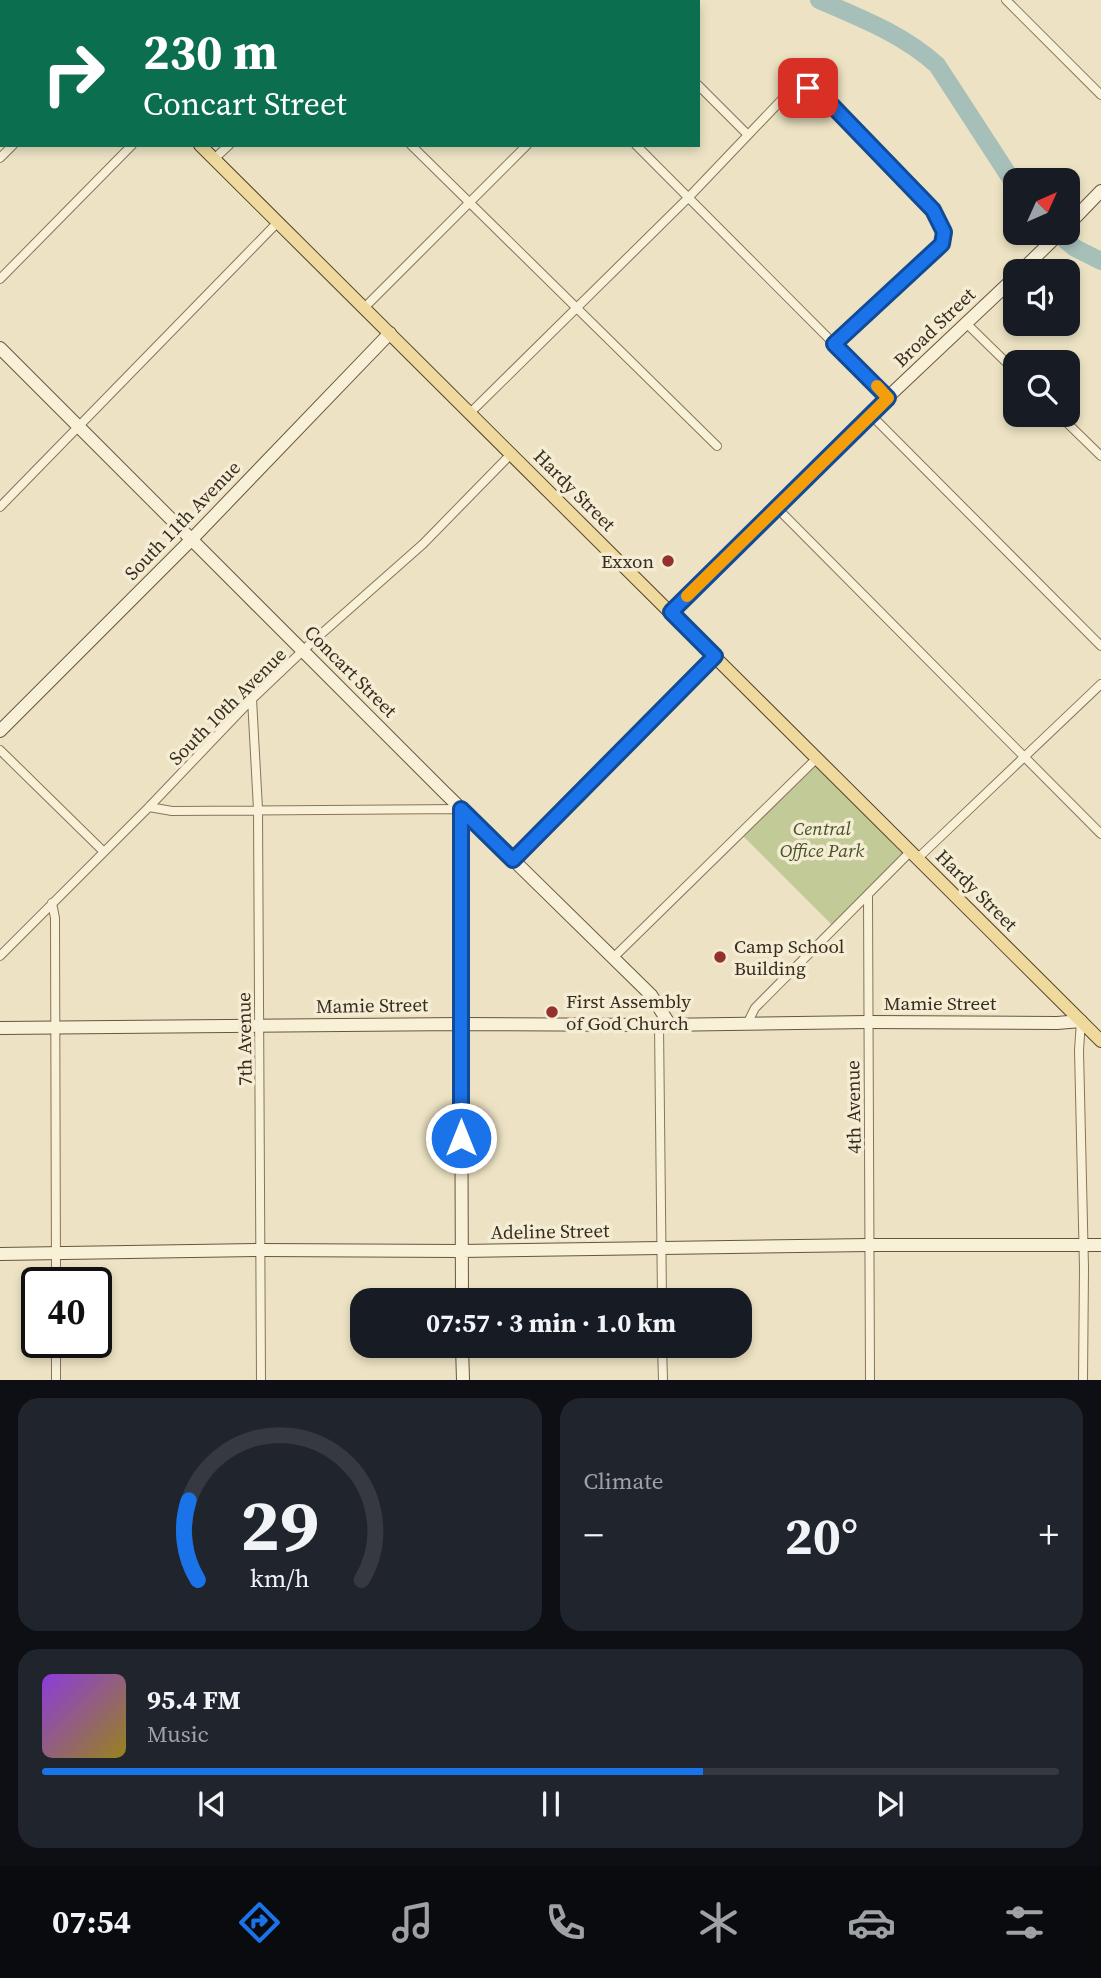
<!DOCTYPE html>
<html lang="en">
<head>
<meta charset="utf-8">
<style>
	:root { --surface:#171b24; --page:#20242c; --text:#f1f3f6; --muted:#9ea1a6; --line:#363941; --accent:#1a73e8 }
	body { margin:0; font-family:"Source Serif 4",serif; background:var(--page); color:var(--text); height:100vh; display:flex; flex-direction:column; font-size:26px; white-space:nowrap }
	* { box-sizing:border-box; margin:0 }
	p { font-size:23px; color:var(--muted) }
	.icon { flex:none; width:38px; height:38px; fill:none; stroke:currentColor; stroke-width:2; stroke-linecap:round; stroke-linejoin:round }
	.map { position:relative; height:1380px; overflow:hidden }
	.details { display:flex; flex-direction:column; gap:18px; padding:18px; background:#0d0f14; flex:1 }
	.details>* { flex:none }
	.guide { position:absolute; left:0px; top:0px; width:700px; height:147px; box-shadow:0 4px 10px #0003; background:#0b6e4f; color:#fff; overflow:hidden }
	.needle { width:46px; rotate:45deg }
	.controls { position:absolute; left:1003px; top:168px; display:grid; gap:14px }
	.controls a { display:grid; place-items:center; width:77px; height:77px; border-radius:14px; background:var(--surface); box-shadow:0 4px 10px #0003; font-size:35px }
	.speed { position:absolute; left:21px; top:1267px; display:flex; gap:14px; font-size:35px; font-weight:700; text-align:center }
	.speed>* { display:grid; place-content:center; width:91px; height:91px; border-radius:50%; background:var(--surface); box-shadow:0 4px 10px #0003; line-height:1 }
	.speed .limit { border:4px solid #111; border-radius:10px; background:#fff; color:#111 }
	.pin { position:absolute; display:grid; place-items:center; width:60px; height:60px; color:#fff; margin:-30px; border-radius:14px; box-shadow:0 4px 10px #0006 }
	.me { position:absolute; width:77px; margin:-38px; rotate:0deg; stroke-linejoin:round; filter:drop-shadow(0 0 5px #0008) }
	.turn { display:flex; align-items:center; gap:24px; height:147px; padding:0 28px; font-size:32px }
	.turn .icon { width:91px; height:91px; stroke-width:2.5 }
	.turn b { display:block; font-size:49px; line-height:60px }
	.big { font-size:52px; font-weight:700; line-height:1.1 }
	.details .tile { flex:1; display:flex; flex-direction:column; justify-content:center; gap:10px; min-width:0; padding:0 24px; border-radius:21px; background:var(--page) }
	.details .dial { align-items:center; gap:0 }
	.dial svg { height:182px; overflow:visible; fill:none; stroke:var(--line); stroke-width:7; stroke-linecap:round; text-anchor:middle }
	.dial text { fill:var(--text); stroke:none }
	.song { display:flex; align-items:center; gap:21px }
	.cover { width:84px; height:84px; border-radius:10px; background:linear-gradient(135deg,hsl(270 70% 55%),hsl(50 70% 35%)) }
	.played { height:7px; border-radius:4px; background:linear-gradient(90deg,var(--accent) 65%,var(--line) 65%) }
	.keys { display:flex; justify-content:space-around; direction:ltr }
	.heat { display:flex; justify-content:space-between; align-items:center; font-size:38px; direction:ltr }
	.details .tiles { flex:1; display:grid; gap:18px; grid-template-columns:1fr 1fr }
	.tile:last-child { grid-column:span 2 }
	.trip { position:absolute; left:350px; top:1288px; width:402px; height:70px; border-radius:21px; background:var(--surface); box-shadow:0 4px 10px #0003; font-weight:700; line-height:70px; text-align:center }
	.tab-bar { display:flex; height:112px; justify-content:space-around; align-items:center; background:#090b0e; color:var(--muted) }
	.tab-bar .icon { width:49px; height:49px }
	.tab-bar .selected { color:var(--accent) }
	.tab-bar b { font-size:32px; color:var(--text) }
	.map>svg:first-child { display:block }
	.green { fill:#c2ca98 }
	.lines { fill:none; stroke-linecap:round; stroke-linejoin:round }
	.stream { stroke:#6d8e87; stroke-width:2.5 }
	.river { stroke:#a6c0b9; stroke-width:18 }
	.street-casing { stroke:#87745b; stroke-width:10 }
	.secondary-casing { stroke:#69553e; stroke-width:14 }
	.primary-casing { stroke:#55422f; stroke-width:14 }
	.street { stroke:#f8f0d7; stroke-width:8 }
	.secondary { stroke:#f8f0d7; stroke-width:12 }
	.primary { stroke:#efd99d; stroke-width:12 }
	.route-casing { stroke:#114b97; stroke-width:18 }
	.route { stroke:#1a73e8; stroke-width:12 }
	.slow { stroke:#f59e0b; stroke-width:12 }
	.poi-dot { fill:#94312d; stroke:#f4ecd3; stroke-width:2.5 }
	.labels { text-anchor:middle; stroke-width:7; stroke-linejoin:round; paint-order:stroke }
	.street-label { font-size:19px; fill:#372c1f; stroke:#f4ecd3 }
	.poi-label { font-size:19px; fill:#372c1f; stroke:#f4ecd3; text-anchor:start }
	.park-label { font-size:19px; font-style:italic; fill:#455326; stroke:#f4ecd3 }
</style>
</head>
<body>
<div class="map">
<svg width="1101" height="1380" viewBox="0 0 1101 1380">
	<rect width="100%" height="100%" fill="#ede3c4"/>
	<path class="green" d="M817 758 911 851 835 928 740 833Z"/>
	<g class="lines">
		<path class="stream" d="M837 0V8"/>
		<path class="river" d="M819 0C860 18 903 34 937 65L1015 185
			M1057 233 1075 248 1101 261"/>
		<g class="street-casing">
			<path id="street" d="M265 0 266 2
				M492 0 494 2
				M1006 0 1101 95
				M17 2 19 0
				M373 2 374 0
				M0 18 2 17
				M698 85 748 135
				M411 145 717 446
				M636 145 888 398
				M0 158 13 145
				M214 159 229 145
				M0 279 132 145
				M364 308 527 145
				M967 324 1015 371
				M470 413 688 198 791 90 808 87 820 93 933 210 944 232 942 245 834 344
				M870 414 1101 646
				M1059 415 1101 456
				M0 507 278 222
				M776 507 1101 834
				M252 699 258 809 261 1380
				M0 750 104 852
				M149 807 172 811 461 809V1024
				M918 858 1101 684
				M513 860 715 656
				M868 896 870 1380
				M52 903 55 918 56 1283
				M0 956 149 807 252 699 311 643 423 544 511 454
				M613 958 817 758
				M1081 1021 1079 1050 1084 1268 1083 1380
				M747 1024 755 1008 911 851
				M659 1025 662 1300
				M56 1342V1380
				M662 1346 663 1380"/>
		</g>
		<g class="secondary-casing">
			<path id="secondary" d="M153 2 155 0
				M1068 225 1101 191
				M1021 271 1060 233
				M0 348 444 792 651 995 670 1025
				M671 613 870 414 1015 277
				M0 731 191 540 390 333
				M461 1024 462 1300
				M0 1028 461 1024 659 1025 868 1022 1057 1023 1081 1021
				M0 1254 260 1250 461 1251 869 1245H1101
				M462 1346 463 1380"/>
		</g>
		<g class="primary-casing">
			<path id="primary" d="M54 0 56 2
				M200 145 1101 1041"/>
		</g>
		<use href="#street" class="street"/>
		<use href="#secondary" class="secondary"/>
		<use href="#primary" class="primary"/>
	</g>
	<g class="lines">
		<g class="route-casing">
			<path id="route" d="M461 1138V809L513 860 715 656 671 612 888 398 834 344 942 244 944 232 933 210 820 93 808 88"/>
		</g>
		<use href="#route" class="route"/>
		<path class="slow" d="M687 596 888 398 877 386"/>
	</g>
	<g class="poi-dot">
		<circle cx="668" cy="561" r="7"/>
		<circle cx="720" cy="957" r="7"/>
		<circle cx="552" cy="1012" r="7"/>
	</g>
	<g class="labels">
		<g class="street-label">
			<text transform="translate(934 327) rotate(-44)" y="7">Broad Street</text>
			<text transform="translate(575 490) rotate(45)" y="7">Hardy Street</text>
			<text transform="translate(182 520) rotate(-46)" y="7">South 11th Avenue</text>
			<text transform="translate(351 671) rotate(45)" y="7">Concart Street</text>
			<text transform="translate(227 706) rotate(-45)" y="7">South 10th Avenue</text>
			<text transform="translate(977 890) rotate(45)" y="7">Hardy Street</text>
			<text x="940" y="1010">Mamie Street</text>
			<text transform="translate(372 1005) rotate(-1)" y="7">Mamie Street</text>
			<text transform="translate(244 1039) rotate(-91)" y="7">7th Avenue</text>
			<text transform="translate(853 1107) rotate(-91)" y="7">4th Avenue</text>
			<text transform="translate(550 1231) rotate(-1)" y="7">Adeline Street</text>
		</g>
		<g class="poi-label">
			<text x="654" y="568" text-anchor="end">Exxon</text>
			<text x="734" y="953">Camp School<tspan x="734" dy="22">Building</tspan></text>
			<text x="566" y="1008">First Assembly<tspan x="566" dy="22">of God Church</tspan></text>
		</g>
		<g class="park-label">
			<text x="822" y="835">Central<tspan x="822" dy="22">Office Park</tspan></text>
		</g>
	</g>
</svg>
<div class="controls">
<a><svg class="needle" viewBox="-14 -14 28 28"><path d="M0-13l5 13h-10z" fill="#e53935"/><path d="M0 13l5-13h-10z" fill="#9ea1a6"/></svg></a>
<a><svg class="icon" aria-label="sound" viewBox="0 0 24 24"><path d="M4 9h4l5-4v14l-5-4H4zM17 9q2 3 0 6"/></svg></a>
<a><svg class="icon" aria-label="search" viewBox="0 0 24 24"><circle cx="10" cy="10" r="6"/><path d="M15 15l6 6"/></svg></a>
</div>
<div class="speed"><div class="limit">40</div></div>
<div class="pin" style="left:808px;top:88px;background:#d93025"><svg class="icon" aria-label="arrive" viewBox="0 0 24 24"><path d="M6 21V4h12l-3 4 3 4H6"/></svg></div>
<svg class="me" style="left:461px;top:1138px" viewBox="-20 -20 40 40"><circle r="17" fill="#1a73e8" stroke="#fff" stroke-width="3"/><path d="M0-11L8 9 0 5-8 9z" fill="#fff"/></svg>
<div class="trip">07:57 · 3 min · 1.0 km</div>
<div class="guide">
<div class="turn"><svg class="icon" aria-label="right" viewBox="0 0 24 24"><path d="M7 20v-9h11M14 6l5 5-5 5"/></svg><div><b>230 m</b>Concart Street</div></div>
</div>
</div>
<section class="details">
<div class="tiles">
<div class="tile dial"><svg viewBox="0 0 100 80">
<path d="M14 69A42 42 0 1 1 86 69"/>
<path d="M14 69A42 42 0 0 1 10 34" stroke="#1a73e8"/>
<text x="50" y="56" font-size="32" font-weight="700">29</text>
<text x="50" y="72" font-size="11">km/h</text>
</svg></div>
<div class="tile"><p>Climate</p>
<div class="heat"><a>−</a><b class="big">20°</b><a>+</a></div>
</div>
<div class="tile">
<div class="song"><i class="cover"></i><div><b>95.4 FM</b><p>Music</p></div></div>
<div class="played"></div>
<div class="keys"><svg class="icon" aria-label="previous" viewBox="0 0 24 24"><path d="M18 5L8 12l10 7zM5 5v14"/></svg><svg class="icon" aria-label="pause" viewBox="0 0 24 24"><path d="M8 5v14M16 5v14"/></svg><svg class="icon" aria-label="next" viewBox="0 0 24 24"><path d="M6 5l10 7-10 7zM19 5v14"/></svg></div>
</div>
</div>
</section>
<nav class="tab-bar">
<b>07:54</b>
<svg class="icon selected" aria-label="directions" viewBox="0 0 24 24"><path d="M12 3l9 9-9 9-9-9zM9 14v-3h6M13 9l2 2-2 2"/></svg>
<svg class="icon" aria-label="music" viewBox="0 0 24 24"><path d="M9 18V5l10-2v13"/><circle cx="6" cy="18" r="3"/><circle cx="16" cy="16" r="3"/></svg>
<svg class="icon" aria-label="phone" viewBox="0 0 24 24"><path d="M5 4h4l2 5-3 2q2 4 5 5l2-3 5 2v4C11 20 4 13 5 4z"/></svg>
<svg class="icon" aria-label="climate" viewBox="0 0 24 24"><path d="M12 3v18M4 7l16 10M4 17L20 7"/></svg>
<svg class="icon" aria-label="car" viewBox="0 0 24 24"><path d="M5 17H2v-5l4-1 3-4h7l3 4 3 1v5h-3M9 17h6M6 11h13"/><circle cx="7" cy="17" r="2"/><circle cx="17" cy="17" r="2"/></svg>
<svg class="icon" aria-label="filters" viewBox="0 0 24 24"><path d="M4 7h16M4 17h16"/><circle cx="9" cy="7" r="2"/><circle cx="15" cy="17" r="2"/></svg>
</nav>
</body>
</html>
